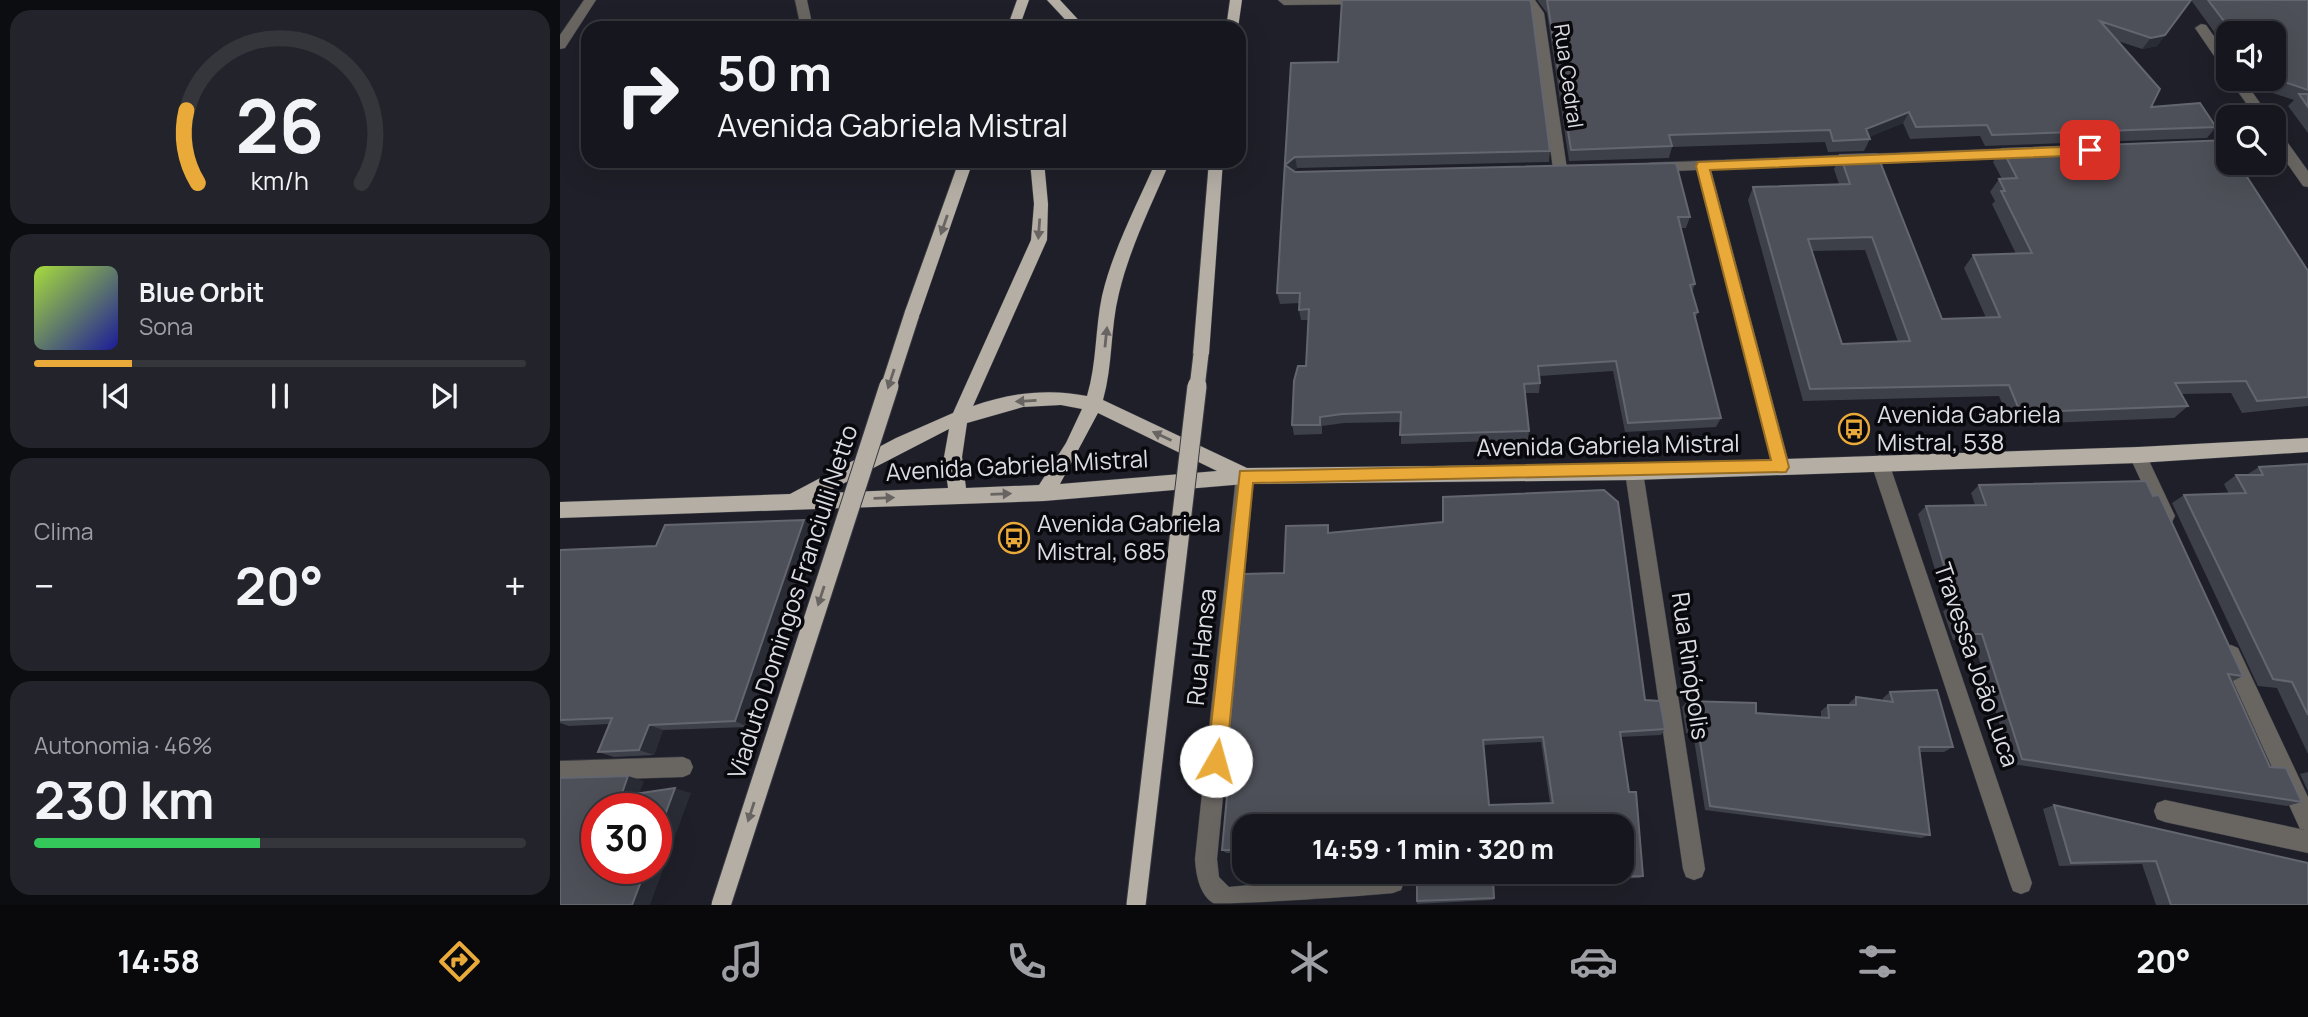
<!DOCTYPE html>
<html lang="pt">
<head>
<meta charset="utf-8">
<style>
	:root { --surface:#16171e; --page:#23242b; --text:#f1f3f6; --muted:#9e9fa4; --line:#35363c; --accent:#eaaa39 }
	body { margin:0; font-family:Manrope,sans-serif; background:var(--page); color:var(--text); height:100vh; display:flex; flex-direction:column; font-size:26px; white-space:nowrap }
	* { box-sizing:border-box; margin:0 }
	p { font-size:23px; color:var(--muted) }
	.icon { flex:none; width:38px; height:38px; fill:none; stroke:currentColor; stroke-width:2; stroke-linecap:round; stroke-linejoin:round }
	.map { position:relative; flex:1; overflow:hidden }
	.sheet { display:flex; flex-direction:column; gap:10px; padding:10px; background:#0c0d10; width:560px }
	.sheet>* { flex:none }
	.guide { position:absolute; left:21px; top:21px; width:665px; height:147px; border-radius:21px; box-shadow:0 7px 28px #0002,0 0 0 2px var(--line); background:#16171e; color:var(--text); overflow:hidden }
	.tools { position:absolute; left:1656px; top:21px; display:grid; gap:14px }
	.tools a { display:grid; place-items:center; width:70px; height:70px; border-radius:14px; background:var(--surface); box-shadow:0 7px 28px #0002,0 0 0 2px var(--line); font-size:35px }
	.speed { position:absolute; left:21px; top:793px; display:flex; gap:14px; font-size:35px; font-weight:700; text-align:center }
	.speed>* { display:grid; place-content:center; width:91px; height:91px; border-radius:50%; background:var(--surface); box-shadow:0 7px 28px #0002,0 0 0 2px var(--line); line-height:1 }
	.speed .limit { border:10px solid #d22; background:#fff; color:#111 }
	.pin { position:absolute; display:grid; place-items:center; width:60px; height:60px; color:#fff; margin:-30px; border-radius:14px; box-shadow:0 4px 10px #0006 }
	.me { position:absolute; width:77px; margin:-38px; rotate:7deg; stroke-linejoin:round; filter:drop-shadow(0 0 5px #0008) }
	.turn { display:flex; align-items:center; gap:24px; height:147px; padding:0 21px; font-size:32px }
	.turn .icon { width:91px; height:91px; stroke-width:2.5 }
	.turn b { display:block; font-size:49px; line-height:60px }
	.big { font-size:52px; font-weight:700; line-height:1.1 }
	.sheet .tile { flex:1; display:flex; flex-direction:column; justify-content:center; gap:10px; min-width:0; padding:0 24px; border-radius:21px; background:var(--page) }
	.sheet .dial { align-items:center; gap:0 }
	.dial svg { height:182px; overflow:visible; fill:none; stroke:var(--line); stroke-width:7; stroke-linecap:round; text-anchor:middle }
	.dial text { fill:var(--text); stroke:none }
	.song { display:flex; align-items:center; gap:21px }
	.cover { width:84px; height:84px; border-radius:10px; background:linear-gradient(135deg,hsl(80 70% 55%),hsl(240 70% 35%)) }
	.played { height:7px; border-radius:4px; background:linear-gradient(90deg,var(--accent) 20%,var(--line) 20%) }
	.keys { display:flex; justify-content:space-around; direction:ltr }
	.heat { display:flex; justify-content:space-between; align-items:center; font-size:38px; direction:ltr }
	.charge { height:10px; border-radius:5px; background:linear-gradient(90deg,#34c759 46%,var(--line) 0) }
	.trip { position:absolute; left:672px; top:814px; width:402px; height:70px; border-radius:21px; background:var(--surface); box-shadow:0 7px 28px #0002,0 0 0 2px var(--line); font-weight:700; line-height:70px; text-align:center }
	.tabs { display:flex; height:112px; justify-content:space-around; align-items:center; background:#09090c; color:var(--muted) }
	.tabs .icon { width:49px; height:49px }
	.tabs .selected { color:var(--accent) }
	.tabs b { font-size:32px; color:var(--text) }
	main { display:flex; flex:1; min-height:0 }
	.map>svg:first-child { display:block }
	.lines { fill:none; stroke-linecap:round; stroke-linejoin:round }
	.minor-casing { stroke:#393a42; stroke-width:1 }
	.major-casing { stroke:#393a42; stroke-width:1 }
	.minor { fill:#696662; fill-rule:evenodd }
	.major { fill:#b4aea5; fill-rule:evenodd }
	.major-bridge-far1-casing { stroke:#393a42; stroke-width:17; stroke-linecap:butt }
	.major-bridge-casing { stroke:#393a42; stroke-width:21; stroke-linecap:butt }
	.major-bridge-far1 { stroke:#b4aea5; stroke-width:15 }
	.major-bridge { stroke:#b4aea5; stroke-width:19 }
	.wall { fill:#3d3f49; fill-rule:evenodd }
	.shaded-wall { fill:#292b35 }
	.building { fill:#4e5059; stroke:#64666f; stroke-width:2; fill-rule:evenodd }
	.oneway { fill:#676461 }
	.route { fill:#eaaa39; stroke:#986e25; stroke-width:2 }
	.labels { text-anchor:middle; stroke-width:7; stroke-linejoin:round; paint-order:stroke }
	.far-street-label { font-size:21px; fill:#dcdde4; stroke:#09090d }
	.poi-label { font-size:24px; fill:#dcdde4; stroke:#09090d; text-anchor:start }
	.street-label { font-size:24px; fill:#dcdde4; stroke:#09090d }
</style>
</head>
<body>
<main>
<section class="sheet">
<div class="tile dial"><svg viewBox="0 0 100 80">
<path d="M14 69A42 42 0 1 1 86 69"/>
<path d="M14 69A42 42 0 0 1 9 37" stroke="#eaaa39"/>
<text x="50" y="56" font-size="32" font-weight="700">26</text>
<text x="50" y="72" font-size="11">km/h</text>
</svg></div>
<div class="tile">
<div class="song"><i class="cover"></i><div><b>Blue Orbit</b><p>Sona</p></div></div>
<div class="played"></div>
<div class="keys"><svg class="icon" aria-label="previous" viewBox="0 0 24 24"><path d="M18 5L8 12l10 7zM5 5v14"/></svg><svg class="icon" aria-label="pause" viewBox="0 0 24 24"><path d="M8 5v14M16 5v14"/></svg><svg class="icon" aria-label="next" viewBox="0 0 24 24"><path d="M6 5l10 7-10 7zM19 5v14"/></svg></div>
</div>
<div class="tile"><p>Clima</p>
<div class="heat"><a>−</a><b class="big">20°</b><a>+</a></div>
</div>
<div class="tile"><p>Autonomia · 46%</p><b class="big">230 km</b><div class="charge"></div></div>
</section>
<div class="map">
<svg width="1748" height="905" viewBox="0 0 1748 905">
	<rect width="100%" height="100%" fill="#1e1f28"/>
	<g class="lines">
		<g class="minor-casing">
			<path id="minor" d="M24 0H36L5 48 0 49V35Z
				M235 0H247L253 28H241Z
				M718 0H825L819 4 724 5Z
				M954 0H975L984 13 1007 169 1000 174 993 169 972 13 966 5Z
				M1641 24 1646 25 1668 56V70L1663 69 1635 28Z
				M1669 79H1683L1710 117H1696Z
				M1713 127 1718 129 1748 171V187L1743 186 1713 143Z
				M1461 148 1468 153 1461 158 1151 170 1230 467 1227 472 1221 475 1215 472 1137 170 1094 172 1087 167 1089 163Z
				M1578 447 1584 450 1615 516 1612 522 1606 524 1600 522 1597 516 1569 455 1572 450Z
				M1320 455 1326 458 1329 463 1472 883 1469 891 1461 894 1453 891 1450 883 1311 463 1314 458Z
				M1074 464 1080 467 1083 472 1145 869 1142 877 1134 880 1126 877 1123 869 1065 472 1068 467Z
				M685 468 691 471 694 476 657 859 659 877 669 887 834 872 841 874 844 882 841 890 833 893C805 896 670 905 653 903 639 894 636 874 635 859L676 476 679 471Z
				M1671 645 1678 648 1748 797V853L1605 822 1597 819 1594 811 1597 803 1605 800 1745 830 1740 829 1661 655 1664 648Z
				M123 757 130 760 133 767 130 774 123 777 0 781V761Z"/>
		</g>
		<g class="major-casing">
			<path id="major" d="M457 0H469L459 28H447Z
				M487 0H500L526 28H513Z
				M670 0H682L678 28H666Z
				M399 161H413L360 314 352 320 344 314Z
				M470 161H484L488 204 487 240 413 406C450 393 488 388 527 396 537 363 535 329 542 296 553 249 577 205 596 161H610C592 204 570 247 559 293 550 329 553 365 543 400L687 468 1074 464 1578 447 1748 438V452L1578 463 1074 480 685 484 484 501 0 518V502L230 494 336 438 393 413 471 240 474 204ZM501 405 522 409 506 443 479 485 406 488 402 457 407 423 463 407ZM538 413 657 471 500 484ZM389 429 384 457 388 488 265 493Z
				M649 161H663L649 354 641 361 633 354Z"/>
		</g>
		<use href="#minor" class="minor"/>
		<use href="#major" class="major"/>
		<g class="major-bridge-far1-casing">
			<path id="major-bridge-far1" d="M328 388 352 314
				M637 388 641 354"/>
		</g>
		<g class="major-bridge-casing">
			<path id="major-bridge" d="M161 905 329 386
				M576 905 637 386"/>
		</g>
		<use href="#major-bridge-far1" class="major-bridge-far1"/>
		<use href="#major-bridge" class="major-bridge"/>
	</g>
	<path class="wall" d="M977 0H1631L1597 46 1582 49 1558 41 1591 107 1656 127 1647 138 1425 146 1420 136 1350 139 1343 123 1309 137 1310 139 1304 151 1268 152 1265 142 1112 147 1109 158 1009 161 987 13Z
		M1631 0H1748V133L1728 106 1734 100 1694 87 1688 79H1713V33H1668V51Z
		M731 63 990 151 989 162 737 168 734 171 735 172 1130 217 1126 228H1121L1135 284 1132 293 1138 312 1135 319 1161 418 1156 427 1065 432 1053 371 980 376V383L979 393H965L969 431 968 440 841 444V422L784 423 762 426V434L734 435 732 425 746 366 749 320H741L739 310 740 303 720 304 717 293Z
		M1442 149 1684 163 1681 167 1748 271V406L1682 413 1671 393 1621 394 1628 406 1614 418 1488 423H1450L1439 396 1243 401 1188 200 1193 187 1279 184 1274 169 1280 155 1382 319 1426 318 1404 268 1413 255 1456 254 1432 204 1435 201 1430 192 1439 179H1442L1433 162ZM1305 250 1338 342 1282 344 1252 251Z
		M1748 464V754L1717 688 1698 686 1612 503 1624 495 1669 494 1664 484 1676 475H1686L1699 467Z
		M1419 485 1683 676 1671 682 1710 767 1742 802 1727 806 1452 764 1413 640H1393L1383 611 1387 609 1358 514 1366 506 1415 505 1411 493Z
		M244 520 254 528 188 727 103 730 94 755 54 757 38 752 50 724 9 726 0 723V550L96 546Z
		M770 532 1085 700 1105 729 1101 735 1060 737 1083 876 1080 878 933 883 934 898 933 900 857 904V872L1062 826H684V853H666L662 850 673 737 669 732 724 573ZM981 742 990 803 929 805 924 745Z
		M1330 692 1393 747 1384 752H1359L1370 835 1361 838 1145 810 1133 733H1126L1122 707 1127 701 1196 713 1261 718V711L1268 705H1289V703L1296 697 1323 701V698Z
		M1748 772V791L1740 774Z
		M1494 805 1748 905H1596L1582 864 1499 866 1483 809Z
		M698 872H718L701 874Z"/>
	<path class="shaded-wall" d="M1605 35 1597 46 1582 49 1591 38Z
		M1349 112 1343 123 1303 140 1306 129Z
		M735 157 737 168 727 176 725 165Z
		M244 520 254 528 188 727 175 721Z
		M89 725 103 730 94 755 79 750Z
		M68 776 84 781 77 800 61 796Z
		M115 788 131 793 90 905H72L86 868H96V839Z"/>
	<path class="building" d="M782 0H969L971 2 990 151 735 157 725 165 735 172 1116 163 1130 217H1118L1135 284 1130 285 1138 312 1134 313 1161 418 1068 423 1056 361 978 366 980 383 964 384 969 431 840 435 841 412 782 414 760 417V425H732L734 381 738 366H746L749 309 739 310 740 293H717L731 63 778 62Z
		M987 0H1631L1605 35 1591 38 1540 21 1600 89 1591 107 1640 103 1656 127 1432 135 1427 125 1356 127 1349 112 1306 129 1310 139 1273 141 1270 130 1109 135 1112 146 1011 150Z
		M1648 0H1748V90L1713 78V33H1673Z
		M1739 94H1748V107Z
		M1668 140V163H1681H1678L1748 271V397L1697 401 1686 381 1615 383 1628 406 1499 411 1460 412 1449 385 1250 389 1193 187 1290 184 1280 155 1317 154 1382 319 1440 317 1413 255 1472 253 1441 191H1445L1439 179 1457 178 1442 149ZM1312 237 1350 341 1282 344 1248 239Z
		M1748 464V715L1732 682 1713 679 1624 495 1686 493 1676 475H1703L1699 467Z
		M1586 481 1593 496 1599 495 1683 676 1668 674 1710 767 1726 768 1742 802 1462 759 1422 634H1401L1392 605H1396L1366 506 1426 505 1419 485Z
		M1044 490 1058 502 1085 700 1100 701 1105 729 1060 732 1069 792H1076L1083 876 933 880 934 898 857 901V872H1062V826H684V850H662L673 731 669 732 684 574 724 573 726 526 768 525V533L883 522V497ZM983 737 993 803 929 805 923 740Z
		M244 520 175 721 89 725 79 750 38 752 52 718 0 720V550L96 546 105 525Z
		M1377 690 1393 747H1359L1370 835 1150 806 1138 728H1131L1127 701 1196 703V713L1269 718 1268 705H1296V697L1333 702 1330 692Z
		M68 776 61 796 115 788 96 839V808H37V868H86L72 905H0V778Z
		M1494 805 1748 863V905H1611L1596 861 1511 863Z"/>
	<defs><path id="oneway-solid" d="M-6-.8H1V-3.2L6.5 0L1 3.2V.8H-6Z" transform="scale(1.75)"/></defs>
	<g class="oneway">
		<use href="#oneway-solid" transform="translate(384 225) rotate(109)"/>
		<use href="#oneway-solid" transform="translate(479 229) rotate(94)"/>
		<use href="#oneway-solid" transform="translate(546 337) rotate(-84)"/>
		<use href="#oneway-solid" transform="translate(331 379) rotate(108)"/>
		<use href="#oneway-solid" transform="translate(466 401) rotate(177)"/>
		<use href="#oneway-solid" transform="translate(602 436) rotate(-155)"/>
		<use href="#oneway-solid" transform="translate(441 494) rotate(-2)"/>
		<use href="#oneway-solid" transform="translate(324 498) rotate(-2)"/>
		<use href="#oneway-solid" transform="translate(261 596) rotate(108)"/>
		<use href="#oneway-solid" transform="translate(191 812) rotate(108)"/>
	</g>
	<path class="route" d="M1530 146 1536 150 1530 155 1150 170 1229 467 1226 472 693 483 666 761 663 767 656 770 650 767 647 761 680 471 1211 460 1136 166 1138 162Z"/>
	<defs>
		<g id="bus-ring" transform="scale(1.575)"><circle r="9.5" fill="#09090d" stroke="#eaaa39" stroke-width="1.5"/><path d="M-5-6H5V4H4V6H2V4H-2V6H-4V4H-5ZM-3.5-4V0h7V-4ZM-3.5 1.2v1.5H-2V1.2ZM2 1.2v1.5H3.5V1.2Z" fill="#eaaa39"/></g>
	</defs>
	<g fill-rule="evenodd">
		<use href="#bus-ring" x="1294" y="429"/>
		<use href="#bus-ring" x="454" y="538"/>
	</g>
	<g class="labels">
		<g class="far-street-label">
			<text transform="translate(1008 76) rotate(82)" y="7">Rua Cedral</text>
		</g>
		<g class="poi-label">
			<text x="1317" y="423">Avenida Gabriela<tspan x="1317" dy="28">Mistral, 538</tspan></text>
			<text x="477" y="532">Avenida Gabriela<tspan x="477" dy="28">Mistral, 685</tspan></text>
		</g>
		<g class="street-label">
			<text transform="translate(1048 446) rotate(-1)" y="8">Avenida Gabriela Mistral</text>
			<text transform="translate(457 466) rotate(-3)" y="8">Avenida Gabriela Mistral</text>
			<text transform="translate(233 602) rotate(-72)" y="8">Viaduto Domingos Franciulli Netto</text>
			<text transform="translate(642 647) rotate(-84)" y="8">Rua Hansa</text>
			<text transform="translate(1416 665) rotate(71)" y="8">Travessa João Luca</text>
			<text transform="translate(1130 666) rotate(82)" y="8">Rua Rinópolis</text>
		</g>
	</g>
</svg>
<div class="tools">
<a><svg class="icon" aria-label="sound" viewBox="0 0 24 24"><path d="M4 9h4l5-4v14l-5-4H4zM17 9q2 3 0 6"/></svg></a>
<a><svg class="icon" aria-label="search" viewBox="0 0 24 24"><circle cx="10" cy="10" r="6"/><path d="M15 15l6 6"/></svg></a>
</div>
<div class="speed"><div class="limit">30</div></div>
<div class="pin" style="left:1530px;top:150px;background:#d93025"><svg class="icon" aria-label="arrive" viewBox="0 0 24 24"><path d="M6 21V4h12l-3 4 3 4H6"/></svg></div>
<svg class="me" style="left:656px;top:761px" viewBox="-20 -20 40 40"><circle r="19" fill="#fff"/><path d="M0-13L10 11 0 6-10 11z" fill="#eaaa39"/></svg>
<div class="trip">14:59 · 1 min · 320 m</div>
<div class="guide">
<div class="turn"><svg class="icon" aria-label="right" viewBox="0 0 24 24"><path d="M7 20v-9h11M14 6l5 5-5 5"/></svg><div><b>50 m</b>Avenida Gabriela Mistral</div></div>
</div>
</div>
</main>
<nav class="tabs">
<b>14:58</b>
<svg class="icon selected" aria-label="directions" viewBox="0 0 24 24"><path d="M12 3l9 9-9 9-9-9zM9 14v-3h6M13 9l2 2-2 2"/></svg>
<svg class="icon" aria-label="music" viewBox="0 0 24 24"><path d="M9 18V5l10-2v13"/><circle cx="6" cy="18" r="3"/><circle cx="16" cy="16" r="3"/></svg>
<svg class="icon" aria-label="phone" viewBox="0 0 24 24"><path d="M5 4h4l2 5-3 2q2 4 5 5l2-3 5 2v4C11 20 4 13 5 4z"/></svg>
<svg class="icon" aria-label="climate" viewBox="0 0 24 24"><path d="M12 3v18M4 7l16 10M4 17L20 7"/></svg>
<svg class="icon" aria-label="car" viewBox="0 0 24 24"><path d="M5 17H2v-5l4-1 3-4h7l3 4 3 1v5h-3M9 17h6M6 11h13"/><circle cx="7" cy="17" r="2"/><circle cx="17" cy="17" r="2"/></svg>
<svg class="icon" aria-label="filters" viewBox="0 0 24 24"><path d="M4 7h16M4 17h16"/><circle cx="9" cy="7" r="2"/><circle cx="15" cy="17" r="2"/></svg>
<b>20°</b>
</nav>
</body>
</html>
